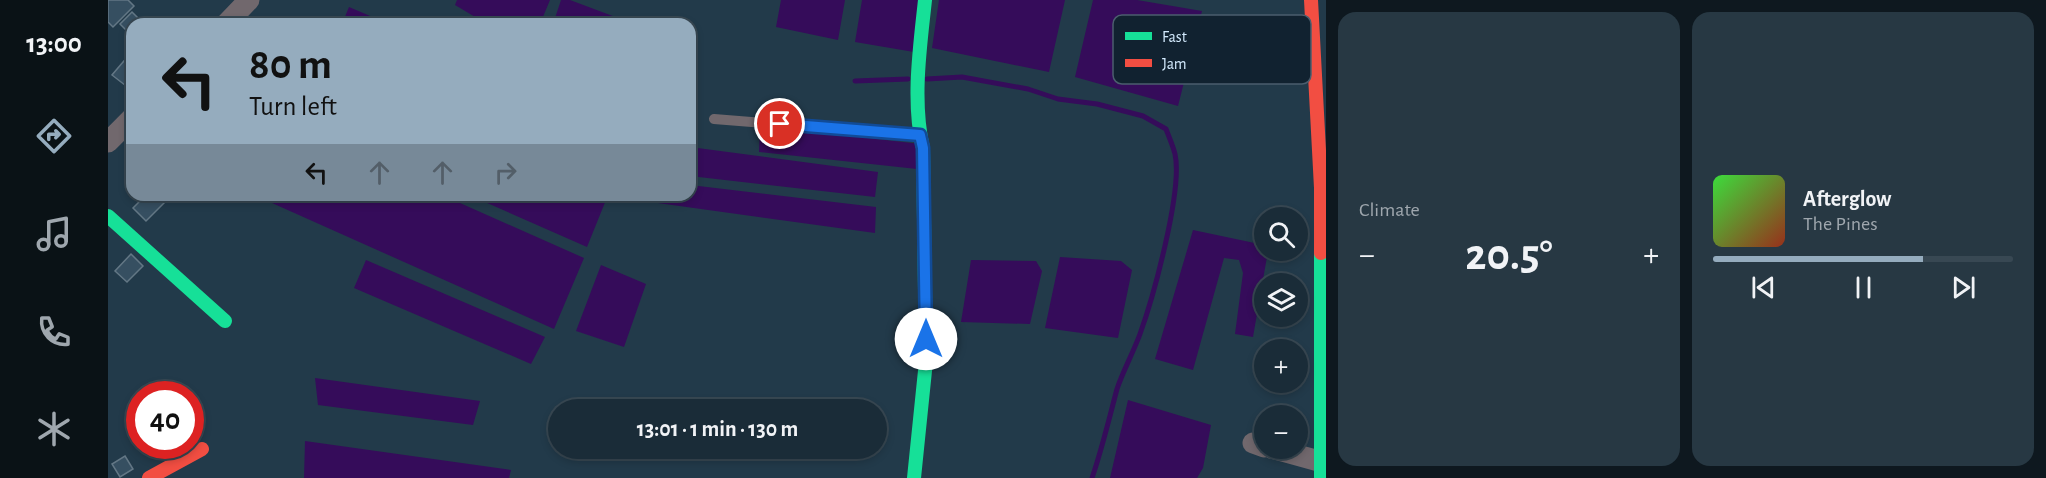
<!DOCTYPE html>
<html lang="en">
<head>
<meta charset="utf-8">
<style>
	:root { --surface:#1a2c38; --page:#273843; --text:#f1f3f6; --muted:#9fa7ae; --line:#384853; --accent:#95acbe }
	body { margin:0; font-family:"Alegreya Sans",sans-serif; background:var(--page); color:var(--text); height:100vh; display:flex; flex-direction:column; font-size:22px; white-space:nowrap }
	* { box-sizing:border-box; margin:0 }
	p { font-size:20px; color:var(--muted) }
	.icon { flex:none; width:33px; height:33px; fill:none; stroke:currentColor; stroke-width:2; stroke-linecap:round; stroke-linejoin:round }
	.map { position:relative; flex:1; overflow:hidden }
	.sheet { display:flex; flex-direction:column; gap:12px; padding:12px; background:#0e181f; width:720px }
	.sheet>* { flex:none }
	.guide { position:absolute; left:18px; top:18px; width:570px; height:183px; border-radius:18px; box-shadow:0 3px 9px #0003,0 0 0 2px var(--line); background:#95acbe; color:#111; overflow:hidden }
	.buttons { position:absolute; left:1146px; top:207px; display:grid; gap:12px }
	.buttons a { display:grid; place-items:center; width:54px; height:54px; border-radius:50%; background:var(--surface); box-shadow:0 3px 9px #0003,0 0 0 2px var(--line); font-size:30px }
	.speed { position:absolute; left:18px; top:381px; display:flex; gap:12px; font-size:30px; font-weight:700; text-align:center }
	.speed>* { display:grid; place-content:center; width:78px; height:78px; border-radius:50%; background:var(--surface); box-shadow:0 3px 9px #0003,0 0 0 2px var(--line); line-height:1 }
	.speed .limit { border:9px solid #d22; background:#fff; color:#111 }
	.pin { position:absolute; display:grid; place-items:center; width:51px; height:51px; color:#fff; margin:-26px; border:3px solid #fff; border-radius:50%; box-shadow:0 2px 6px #0007 }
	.me { position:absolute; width:66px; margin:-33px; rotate:0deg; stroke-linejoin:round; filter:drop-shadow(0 0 4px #0008) }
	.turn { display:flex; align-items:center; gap:21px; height:126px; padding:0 24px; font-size:27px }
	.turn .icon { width:78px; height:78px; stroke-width:2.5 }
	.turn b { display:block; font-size:42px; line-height:51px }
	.lanes { display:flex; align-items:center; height:57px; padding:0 24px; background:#0003; justify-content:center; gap:30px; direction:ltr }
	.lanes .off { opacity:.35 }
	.big { font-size:45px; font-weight:700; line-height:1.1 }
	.sheet .tile { flex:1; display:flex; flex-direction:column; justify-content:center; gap:9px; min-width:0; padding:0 21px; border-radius:18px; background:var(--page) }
	.song { display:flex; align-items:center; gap:18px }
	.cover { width:72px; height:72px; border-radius:9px; background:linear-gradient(135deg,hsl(120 70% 55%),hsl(10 70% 35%)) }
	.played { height:6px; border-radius:3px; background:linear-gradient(90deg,var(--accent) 70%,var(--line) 70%) }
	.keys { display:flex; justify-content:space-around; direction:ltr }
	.heat { display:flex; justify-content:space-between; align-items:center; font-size:33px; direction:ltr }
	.sheet .tiles { flex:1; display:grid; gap:12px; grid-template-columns:repeat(2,1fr) }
	.trip { position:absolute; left:440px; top:399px; width:339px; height:60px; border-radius:30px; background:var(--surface); box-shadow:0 3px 9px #0003,0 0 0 2px var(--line); font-weight:700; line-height:60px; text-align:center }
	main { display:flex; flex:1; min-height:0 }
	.tabs { display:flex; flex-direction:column; width:108px; justify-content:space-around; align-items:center; background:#0a1216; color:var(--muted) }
	.tabs .icon { width:42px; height:42px }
	.tabs .current { color:var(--accent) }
	.tabs b { font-size:27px; color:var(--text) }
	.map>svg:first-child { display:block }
	.water { fill:#350c5a }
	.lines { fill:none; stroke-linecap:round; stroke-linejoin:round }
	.stream { stroke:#350c5a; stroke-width:5 }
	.building { fill:#364f61; stroke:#637785; stroke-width:1.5 }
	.lane { stroke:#71686d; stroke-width:10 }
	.street { stroke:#71686d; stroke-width:21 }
	.fast { stroke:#16e098; stroke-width:14 }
	.jam { stroke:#f24e42; stroke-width:14 }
	.route-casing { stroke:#114b97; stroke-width:15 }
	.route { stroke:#1a73e8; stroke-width:10 }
	.key { fill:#112230; stroke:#4b5e6e; stroke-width:1.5 }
	.key-label { font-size:16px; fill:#d3eafd }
</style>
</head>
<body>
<main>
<nav class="tabs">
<b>13:00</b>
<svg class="icon current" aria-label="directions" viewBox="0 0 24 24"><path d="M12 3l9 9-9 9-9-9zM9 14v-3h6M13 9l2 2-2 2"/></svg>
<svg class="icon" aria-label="music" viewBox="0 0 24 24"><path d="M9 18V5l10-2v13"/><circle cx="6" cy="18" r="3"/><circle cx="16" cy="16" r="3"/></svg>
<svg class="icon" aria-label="phone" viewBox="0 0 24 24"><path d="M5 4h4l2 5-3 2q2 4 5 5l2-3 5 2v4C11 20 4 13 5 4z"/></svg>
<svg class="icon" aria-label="climate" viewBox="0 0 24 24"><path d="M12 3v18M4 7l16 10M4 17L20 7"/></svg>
</nav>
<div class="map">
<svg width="1218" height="478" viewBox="0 0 1218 478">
	<rect width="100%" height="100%" fill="#223a4a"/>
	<path class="water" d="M349 0H442L432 24H379L347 5Z
		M453 0H462L518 21V24H445Z
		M673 0H737L730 40 668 27Z
		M754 0H812L806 52 747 42Z
		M831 0H957L941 72 824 48Z
		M985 0H1029L1094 11 1070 106 967 77Z
		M241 7 281 24H234Z
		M652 126 813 144 809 169 651 152Z
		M582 147 770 172 767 197 582 176Z
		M582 185 768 207 767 233 521 199V195H582Z
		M167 195H334L476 258 446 329 164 203Z
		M361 195H500L479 247Z
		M1085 230 1156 245V250L1160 251 1145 337 1127 334 1135 273 1131 260 1116 258 1085 370 1047 359Z
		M952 257 1013 261 1024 270 1010 338 937 328Z
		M258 260 437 337 423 364 246 288Z
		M863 260 928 261 934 271 922 324 853 322Z
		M493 265 538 284 516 347 468 331Z
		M207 378 372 401 365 425 210 405Z
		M1020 400 1103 425 1095 468 1089 478H1002Z
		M197 441 403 470 401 478H196Z"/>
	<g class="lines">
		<path class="stream" d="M819 79 854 77 920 89 950 99 989 104 1035 116 1058 129C1061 137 1065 146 1067 154 1075 190 1045 298 1032 334 1025 353 1015 371 1009 389 1001 419 994 449 984 478
			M747 81 800 79"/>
	</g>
	<path class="building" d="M0 0H20L26 6 5 27 0 22Z
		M24 12 33 21 30 24H24V30L21 33 12 24Z
		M21 55 24 57V86L22 89 4 75Z
		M38 195H48L56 203 38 221 25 208Z
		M23 254 35 266 19 282 7 271Z
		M17 456 25 469 12 477 4 464Z"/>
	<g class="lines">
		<path class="lane" d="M606 119 811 135"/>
		<path class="street" d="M118 24 141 0
			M0 142 24 118
			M1145 443 1156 447
			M1163 448 1218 463"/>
		<path class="fast" d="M0 216 117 321
			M1213 253V478
			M806 478 818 361 815 148C804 101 812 47 817 0"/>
		<path class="jam" d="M1203 0 1213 188V253
			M41 478 94 449"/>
	</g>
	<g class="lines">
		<g class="route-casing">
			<path id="route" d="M672 124 812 135 815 148 818 339"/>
		</g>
		<use href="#route" class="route"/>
	</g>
	<rect x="1005" y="15" width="198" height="69" rx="9" class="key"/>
	<rect x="1017" y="32" width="27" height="8" fill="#16e098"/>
	<rect x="1017" y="59" width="27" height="8" fill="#f24e42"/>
	<g class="key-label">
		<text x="1054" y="42">Fast</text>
		<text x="1054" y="69">Jam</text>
	</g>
</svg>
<div class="buttons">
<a><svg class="icon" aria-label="search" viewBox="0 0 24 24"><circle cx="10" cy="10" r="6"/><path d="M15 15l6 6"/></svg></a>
<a><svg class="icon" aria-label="layers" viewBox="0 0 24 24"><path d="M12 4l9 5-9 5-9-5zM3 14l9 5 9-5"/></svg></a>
<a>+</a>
<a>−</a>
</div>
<div class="speed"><div class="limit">40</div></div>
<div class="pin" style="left:672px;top:124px;background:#d93025"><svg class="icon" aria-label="arrive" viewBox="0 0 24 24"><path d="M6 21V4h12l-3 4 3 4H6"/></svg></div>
<svg class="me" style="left:818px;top:339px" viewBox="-20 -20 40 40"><circle r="19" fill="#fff"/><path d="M0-13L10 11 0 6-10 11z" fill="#1a73e8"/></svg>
<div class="trip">13:01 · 1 min · 130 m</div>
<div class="guide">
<div class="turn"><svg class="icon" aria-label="left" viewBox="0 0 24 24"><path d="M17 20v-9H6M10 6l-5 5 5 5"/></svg><div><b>80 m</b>Turn left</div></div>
<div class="lanes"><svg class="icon" aria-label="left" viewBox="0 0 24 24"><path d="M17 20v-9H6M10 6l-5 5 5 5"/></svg><svg class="icon off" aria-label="ahead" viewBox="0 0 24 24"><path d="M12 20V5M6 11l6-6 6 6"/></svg><svg class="icon off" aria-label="ahead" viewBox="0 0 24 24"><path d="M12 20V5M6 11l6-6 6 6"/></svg><svg class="icon off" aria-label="right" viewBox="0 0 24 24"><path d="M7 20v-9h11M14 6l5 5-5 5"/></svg></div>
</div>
</div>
<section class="sheet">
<div class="tiles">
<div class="tile"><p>Climate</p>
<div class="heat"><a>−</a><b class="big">20.5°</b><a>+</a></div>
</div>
<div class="tile">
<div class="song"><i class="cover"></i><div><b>Afterglow</b><p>The Pines</p></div></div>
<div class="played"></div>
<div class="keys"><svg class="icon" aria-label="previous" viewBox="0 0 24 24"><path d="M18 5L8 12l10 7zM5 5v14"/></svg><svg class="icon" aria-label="pause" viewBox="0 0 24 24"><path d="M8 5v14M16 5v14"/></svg><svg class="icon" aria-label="next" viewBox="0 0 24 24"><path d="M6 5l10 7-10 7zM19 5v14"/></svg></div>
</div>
</div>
</section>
</main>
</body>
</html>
